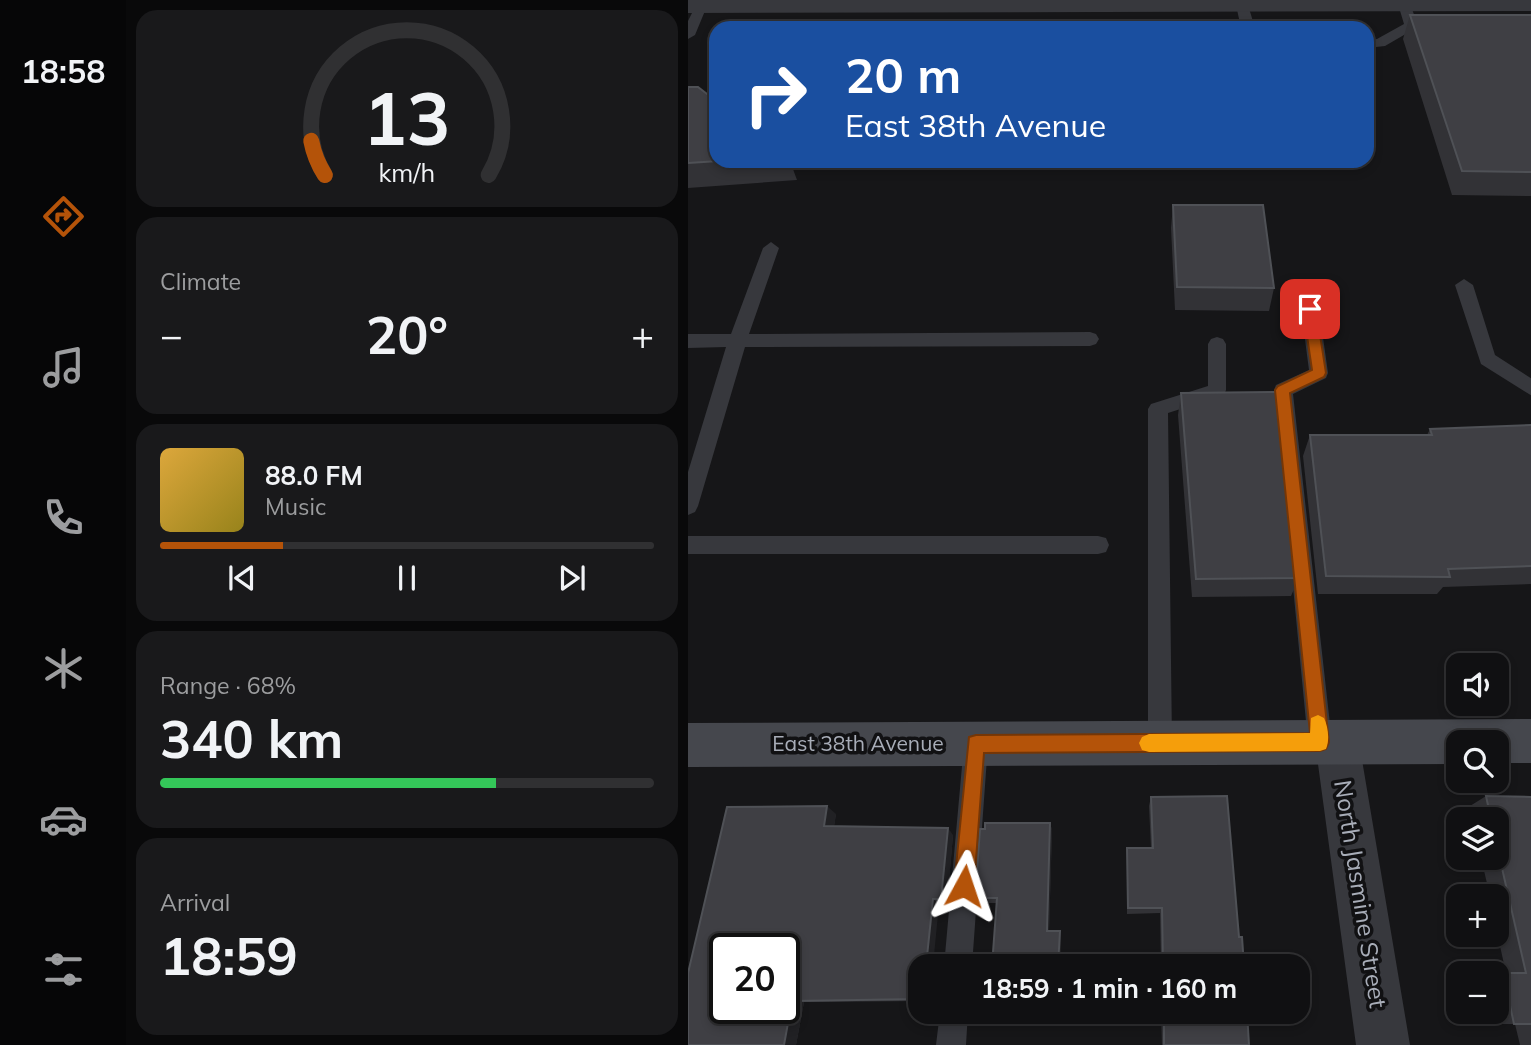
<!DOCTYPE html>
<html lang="en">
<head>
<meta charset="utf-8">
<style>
	:root { --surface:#101012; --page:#19191b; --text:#f1f3f6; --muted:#9c9d9f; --line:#303032; --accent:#b45309 }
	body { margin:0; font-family:Mulish,sans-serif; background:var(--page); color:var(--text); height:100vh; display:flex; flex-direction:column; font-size:26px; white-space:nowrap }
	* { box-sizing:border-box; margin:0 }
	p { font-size:23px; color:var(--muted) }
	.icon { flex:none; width:38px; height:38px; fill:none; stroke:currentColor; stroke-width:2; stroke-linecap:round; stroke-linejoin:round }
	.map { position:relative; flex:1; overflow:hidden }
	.side { display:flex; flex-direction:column; gap:10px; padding:10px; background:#09090a; width:562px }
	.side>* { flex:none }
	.guide { position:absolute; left:21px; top:21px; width:665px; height:147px; border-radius:21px; box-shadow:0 4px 10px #0003,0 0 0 2px var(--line); background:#1a4fa0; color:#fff; overflow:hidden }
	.fabs { position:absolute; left:758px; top:653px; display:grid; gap:14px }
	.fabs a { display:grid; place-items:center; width:63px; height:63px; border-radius:14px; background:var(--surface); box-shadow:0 4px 10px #0003,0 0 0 2px var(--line); font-size:35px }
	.speed { position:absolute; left:21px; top:933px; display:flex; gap:14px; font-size:35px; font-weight:700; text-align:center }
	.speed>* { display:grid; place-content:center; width:91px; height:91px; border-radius:50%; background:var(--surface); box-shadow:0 4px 10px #0003,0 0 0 2px var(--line); line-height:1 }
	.speed .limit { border:4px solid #111; border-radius:10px; background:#fff; color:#111 }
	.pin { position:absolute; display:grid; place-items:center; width:60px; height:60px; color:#fff; margin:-30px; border-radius:14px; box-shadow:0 4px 10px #0006 }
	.me { position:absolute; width:77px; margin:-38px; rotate:5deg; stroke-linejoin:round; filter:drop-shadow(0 0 5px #0008) }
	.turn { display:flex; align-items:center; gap:24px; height:147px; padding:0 21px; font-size:32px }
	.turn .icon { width:91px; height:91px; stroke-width:2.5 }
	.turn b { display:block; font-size:49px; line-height:60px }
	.big { font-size:52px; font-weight:700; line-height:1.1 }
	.side .widget { flex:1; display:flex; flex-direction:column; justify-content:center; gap:10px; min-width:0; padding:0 24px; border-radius:21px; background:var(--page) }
	.side .dial { align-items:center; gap:0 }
	.dial svg { height:182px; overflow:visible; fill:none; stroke:var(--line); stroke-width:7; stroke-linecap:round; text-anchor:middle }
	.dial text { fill:var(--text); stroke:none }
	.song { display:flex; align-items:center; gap:21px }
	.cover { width:84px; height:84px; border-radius:10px; background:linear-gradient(135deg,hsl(40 70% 55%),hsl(50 70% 35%)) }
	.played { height:7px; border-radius:4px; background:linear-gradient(90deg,var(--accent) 25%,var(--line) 25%) }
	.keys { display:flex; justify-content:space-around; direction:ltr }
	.heat { display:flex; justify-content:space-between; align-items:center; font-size:38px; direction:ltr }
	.charge { height:10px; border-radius:5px; background:linear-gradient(90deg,#34c759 68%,var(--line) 0) }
	.trip { position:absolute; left:220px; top:954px; width:402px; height:70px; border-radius:21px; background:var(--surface); box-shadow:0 4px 10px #0003,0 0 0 2px var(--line); font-weight:700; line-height:70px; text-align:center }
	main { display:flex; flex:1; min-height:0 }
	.tabs { display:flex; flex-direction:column; width:126px; justify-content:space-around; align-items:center; background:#060607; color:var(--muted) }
	.tabs .icon { width:49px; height:49px }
	.tabs .on { color:var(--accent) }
	.tabs b { font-size:32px; color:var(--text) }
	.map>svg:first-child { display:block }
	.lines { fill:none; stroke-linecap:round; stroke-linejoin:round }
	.lane { fill:#37383d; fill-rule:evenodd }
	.street { fill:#37383d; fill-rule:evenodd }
	.secondary { fill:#45474d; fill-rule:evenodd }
	.wall { fill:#323236 }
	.shaded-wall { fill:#212124 }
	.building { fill:#3f3f44; stroke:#4f5156; stroke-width:2; fill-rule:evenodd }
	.route { fill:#b45309; stroke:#753606; stroke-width:2 }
	.slow { fill:#f59e0b }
	.labels { text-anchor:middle; stroke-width:7; stroke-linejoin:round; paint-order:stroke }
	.street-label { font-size:21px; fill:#a8adb8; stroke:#111113 }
	.near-street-label { font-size:24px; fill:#a8adb8; stroke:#111113 }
</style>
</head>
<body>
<main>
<nav class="tabs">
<b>18:58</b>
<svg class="icon on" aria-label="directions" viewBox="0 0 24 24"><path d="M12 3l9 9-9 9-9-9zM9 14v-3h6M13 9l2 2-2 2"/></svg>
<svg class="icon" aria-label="music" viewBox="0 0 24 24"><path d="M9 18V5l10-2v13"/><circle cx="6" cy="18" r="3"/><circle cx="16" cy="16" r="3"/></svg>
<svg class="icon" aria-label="phone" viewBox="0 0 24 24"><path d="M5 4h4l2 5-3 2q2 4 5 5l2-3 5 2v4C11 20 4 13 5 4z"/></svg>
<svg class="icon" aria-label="climate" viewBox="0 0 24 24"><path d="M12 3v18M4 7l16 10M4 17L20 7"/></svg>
<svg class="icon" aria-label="car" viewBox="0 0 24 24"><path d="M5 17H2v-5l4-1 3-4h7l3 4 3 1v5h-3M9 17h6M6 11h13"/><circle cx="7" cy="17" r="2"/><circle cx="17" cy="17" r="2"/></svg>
<svg class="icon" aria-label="filters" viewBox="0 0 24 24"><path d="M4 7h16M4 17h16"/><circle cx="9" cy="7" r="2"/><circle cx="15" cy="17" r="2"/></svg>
</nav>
<section class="side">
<div class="widget dial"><svg viewBox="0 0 100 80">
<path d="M14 69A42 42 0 1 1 86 69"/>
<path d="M14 69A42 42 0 0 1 8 54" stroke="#b45309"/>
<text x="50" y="56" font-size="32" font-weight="700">13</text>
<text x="50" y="72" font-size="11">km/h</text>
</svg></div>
<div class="widget"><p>Climate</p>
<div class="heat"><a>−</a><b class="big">20°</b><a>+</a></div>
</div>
<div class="widget">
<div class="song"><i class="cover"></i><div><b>88.0 FM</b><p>Music</p></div></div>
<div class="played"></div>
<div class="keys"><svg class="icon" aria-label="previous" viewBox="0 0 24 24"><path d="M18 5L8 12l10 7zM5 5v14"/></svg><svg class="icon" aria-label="pause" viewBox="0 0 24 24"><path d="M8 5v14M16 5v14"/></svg><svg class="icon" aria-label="next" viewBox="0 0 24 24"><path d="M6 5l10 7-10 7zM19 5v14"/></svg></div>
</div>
<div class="widget"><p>Range · 68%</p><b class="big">340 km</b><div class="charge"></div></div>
<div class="widget"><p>Arrival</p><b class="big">18:59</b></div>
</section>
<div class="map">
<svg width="844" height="1045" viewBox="0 0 844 1045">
	<rect width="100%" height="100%" fill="#161618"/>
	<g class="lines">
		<path class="lane" d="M716 0 722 4 730 25 728 28 697 46 679 48V40L689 39 716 24 710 4Z
			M554 1 560 5 567 28H553L548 5Z
			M13 2 19 6 7 35 0 39V21L9 3Z
			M83 242 91 248 61 334 402 332 408 334 411 339 408 344 402 346 57 347 10 506 7 512 0 515V472L38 347 0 348V334H43L75 248Z
			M776 279 785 285 807 355 844 379V396L793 364 767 285Z
			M622 303 628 305 631 309 640 373 638 378 605 394 644 742 641 751 632 754 623 751 620 742 586 390 588 385 621 370 613 309 616 305Z
			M529 337 535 339 538 344V390L536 395 480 413 484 743 481 752 472 755 463 752 460 743V409L463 404 520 386V344L523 339Z
			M0 536H410L418 538 421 545 418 552 410 554H0Z
			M288 732 297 735 300 744 284 966H256L276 744 279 735Z
			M252 1012H280L278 1045H248Z"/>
		<path class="street" d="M0 0H844V11L0 13Z
			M649 720 665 726 671 742 722 1045H668L627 742 633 726Z"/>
		<path class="secondary" d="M844 719V763H808V742H770V764L0 767V723Z"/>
	</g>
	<path class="wall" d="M722 15H844V196L764 195 715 39Z
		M0 87 28 161H102L109 180 0 188Z
		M485 205 586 288 581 311 487 310 483 228Z
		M493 393 611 578 603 596 504 597 490 415Z
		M844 425V584L755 587 749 594H630L615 456 622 435H739L742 429Z
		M798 796 844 797V1045H832L827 1024H806L804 1012H808V974L818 973 808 928V896H802L793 858H808V819H785L782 806Z
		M463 797 551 937 556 966H473L472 913 439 914V848H463L461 806Z
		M148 814 146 826 265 835 259 904H251L233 966V1001L116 1002 108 1045H0Z
		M362 823 364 830 361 931 373 934 372 966 308 903H291L287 898Z
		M473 1012H559L561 1045H474Z"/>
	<path class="shaded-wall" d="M139 806 148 814 145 833 136 826Z
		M362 823 364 830 361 934 359 931Z
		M260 828 265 835 259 904 253 899Z
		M245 899 251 904 245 966H238Z
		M372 931 373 934 372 966H370Z
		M104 1001 116 1002 108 1045H96Z"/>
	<path class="building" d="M722 15H844V172L774 171Z
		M183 22H383L382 28H181Z
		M0 87H10L28 101V161H31L0 163Z
		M485 205H575L586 288 489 287Z
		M588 392 611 578 508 579 493 393Z
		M844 425V566L760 569 762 577 638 576 622 435H744L742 429Z
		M539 796 551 937H554L556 966H475L474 908H440L439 848H465L463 797Z
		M798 796 844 797V1024H826L815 973H838L808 842V819H803Z
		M139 806 136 826 260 828 253 899H245L238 966H233V999L104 1001 96 1045H0V973L39 807ZM37 948H96V1008H37Z
		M297 823H362L359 931H372L370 966H304L309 898H287L292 829H297Z
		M476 1012H559L561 1045H476Z"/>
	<path class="route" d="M622 304 628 309 638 373 636 377 602 393 641 742 638 749 632 751 296 753 286 886 284 893 276 896 269 893 266 886 281 737 288 735 622 733 587 390 590 386 624 370 615 309Z"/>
	<path class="slow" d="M630 715 636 718C640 727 642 739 638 749L632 751 461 752 454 750 451 743 454 737 461 734 622 733 623 718Z"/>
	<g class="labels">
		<g class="street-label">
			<text x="170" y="751">East 38th Avenue</text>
		</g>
		<g class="near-street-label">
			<text transform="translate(672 894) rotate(81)" y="8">North Jasmine Street</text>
		</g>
	</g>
</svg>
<div class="fabs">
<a><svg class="icon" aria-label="sound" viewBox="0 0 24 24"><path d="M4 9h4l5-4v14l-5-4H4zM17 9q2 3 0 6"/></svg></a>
<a><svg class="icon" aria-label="search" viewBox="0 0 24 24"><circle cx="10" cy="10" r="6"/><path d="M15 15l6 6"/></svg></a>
<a><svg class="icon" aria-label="layers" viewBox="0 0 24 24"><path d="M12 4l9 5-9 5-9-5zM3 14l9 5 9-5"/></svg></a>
<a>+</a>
<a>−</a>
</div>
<div class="speed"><div class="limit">20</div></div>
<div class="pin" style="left:622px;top:309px;background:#d93025"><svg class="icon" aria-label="arrive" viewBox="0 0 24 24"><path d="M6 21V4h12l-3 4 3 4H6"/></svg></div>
<svg class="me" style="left:276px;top:886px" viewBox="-20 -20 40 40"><path d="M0-17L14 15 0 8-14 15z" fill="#b45309" stroke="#fff" stroke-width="4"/></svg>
<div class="trip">18:59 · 1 min · 160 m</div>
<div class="guide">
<div class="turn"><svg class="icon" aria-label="right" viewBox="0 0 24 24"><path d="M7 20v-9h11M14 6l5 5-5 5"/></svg><div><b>20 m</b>East 38th Avenue</div></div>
</div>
</div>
</main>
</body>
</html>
